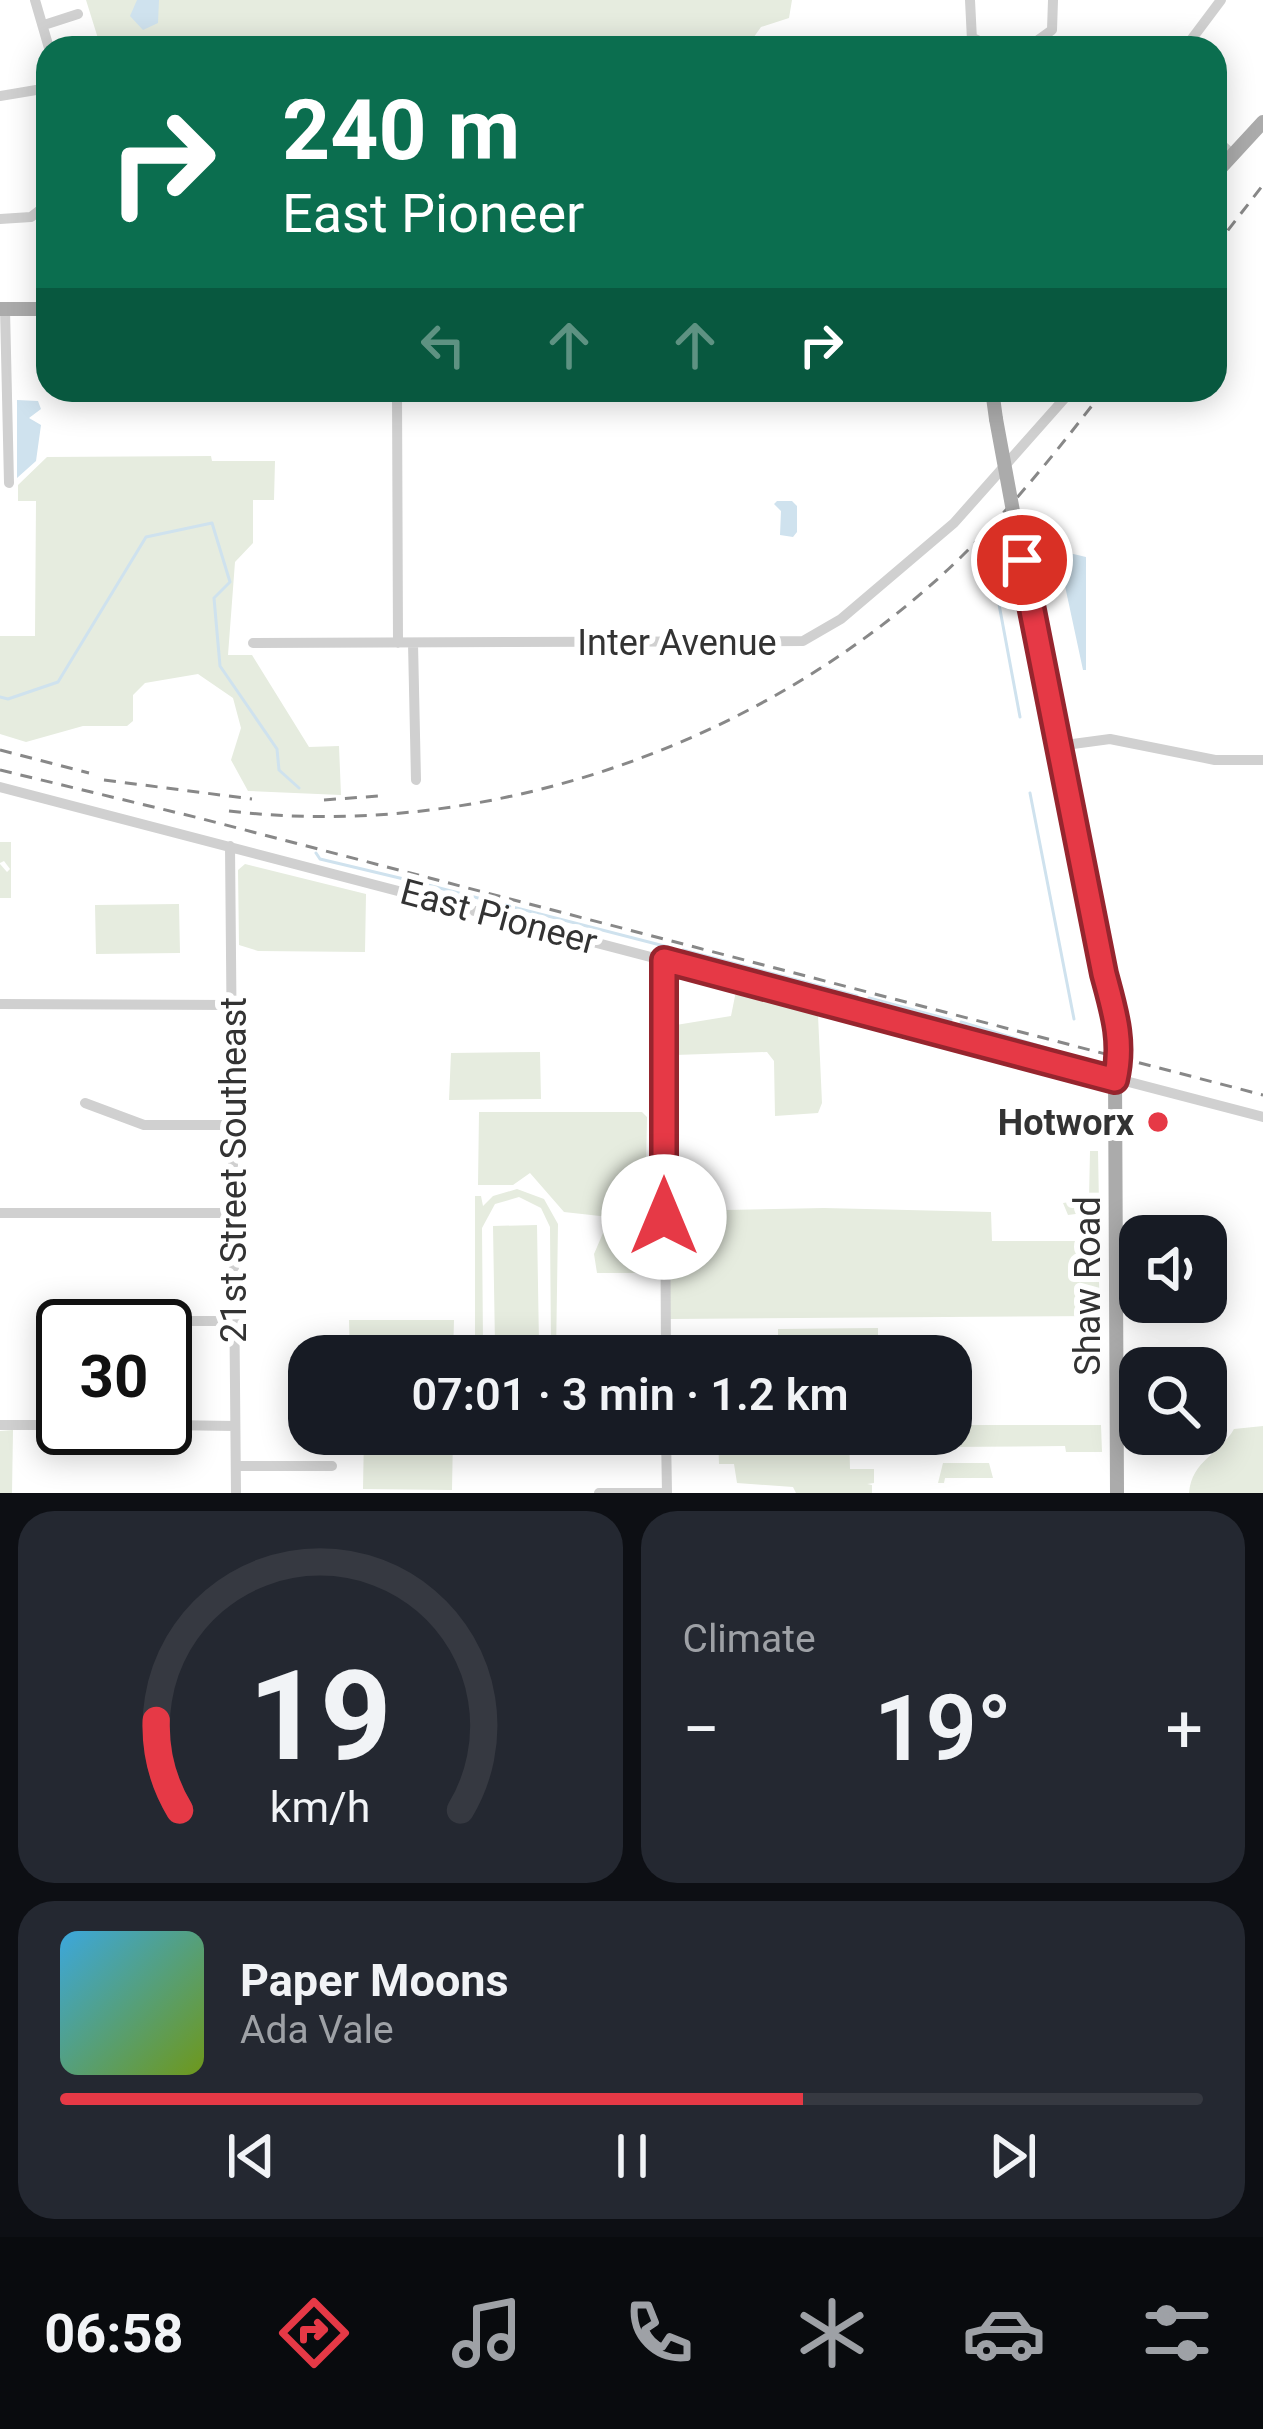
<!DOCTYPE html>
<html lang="en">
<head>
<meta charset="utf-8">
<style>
	:root { --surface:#171b24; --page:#242831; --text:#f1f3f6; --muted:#9ea1a6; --line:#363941; --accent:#e63946 }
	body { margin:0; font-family:Roboto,sans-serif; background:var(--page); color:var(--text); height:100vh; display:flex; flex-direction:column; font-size:45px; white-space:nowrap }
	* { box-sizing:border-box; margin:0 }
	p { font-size:39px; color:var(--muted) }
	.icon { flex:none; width:66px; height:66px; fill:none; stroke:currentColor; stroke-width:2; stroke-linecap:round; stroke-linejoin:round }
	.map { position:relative; height:1493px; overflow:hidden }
	.side { display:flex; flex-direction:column; gap:18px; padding:18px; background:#0d0f14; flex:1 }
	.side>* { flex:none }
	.top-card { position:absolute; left:36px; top:36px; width:1191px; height:366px; border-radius:36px; box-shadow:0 6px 30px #0003; background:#0b6e4f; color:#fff; overflow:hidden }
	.fabs { position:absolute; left:1119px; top:1215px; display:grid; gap:24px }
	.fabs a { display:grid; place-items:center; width:108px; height:108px; border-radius:24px; background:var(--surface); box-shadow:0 6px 30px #0003; font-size:60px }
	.speed { position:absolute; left:36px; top:1299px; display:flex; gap:24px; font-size:60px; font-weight:700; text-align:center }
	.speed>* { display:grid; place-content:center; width:156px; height:156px; border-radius:50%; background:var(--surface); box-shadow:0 6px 30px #0003; line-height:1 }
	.speed .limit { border:6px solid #111; border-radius:18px; background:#fff; color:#111 }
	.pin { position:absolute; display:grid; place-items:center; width:102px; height:102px; color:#fff; margin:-51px; border:6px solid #fff; border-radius:50%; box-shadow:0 3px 12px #0007 }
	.me { position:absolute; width:132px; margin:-66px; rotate:0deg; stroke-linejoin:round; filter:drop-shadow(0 0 9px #0008) }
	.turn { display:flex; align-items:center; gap:42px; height:252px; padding:0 48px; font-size:54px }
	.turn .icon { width:156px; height:156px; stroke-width:2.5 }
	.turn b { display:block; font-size:84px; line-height:102px }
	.lanes { display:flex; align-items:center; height:114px; padding:0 48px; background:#0003; justify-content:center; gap:60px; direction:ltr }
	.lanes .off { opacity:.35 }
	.big { font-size:90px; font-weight:600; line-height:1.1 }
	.side .card { flex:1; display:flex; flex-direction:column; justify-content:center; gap:18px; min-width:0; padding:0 42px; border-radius:36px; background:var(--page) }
	.side .dial { align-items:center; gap:0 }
	.dial svg { height:312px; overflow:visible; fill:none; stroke:var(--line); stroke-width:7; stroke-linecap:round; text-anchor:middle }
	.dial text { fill:var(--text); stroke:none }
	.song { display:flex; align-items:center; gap:36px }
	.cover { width:144px; height:144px; border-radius:18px; background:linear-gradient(135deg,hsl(200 70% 55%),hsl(80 70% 35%)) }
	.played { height:12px; border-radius:6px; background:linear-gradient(90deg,var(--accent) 65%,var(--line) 65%) }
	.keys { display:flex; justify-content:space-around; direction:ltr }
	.heat { display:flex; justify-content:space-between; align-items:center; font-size:66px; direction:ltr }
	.side .tiles { flex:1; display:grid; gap:18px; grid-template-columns:1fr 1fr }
	.card:last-child { grid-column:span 2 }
	.trip { position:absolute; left:288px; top:1335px; width:684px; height:120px; border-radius:36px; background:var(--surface); box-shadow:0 6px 30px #0003; font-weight:600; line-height:120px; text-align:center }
	.menu { display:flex; height:192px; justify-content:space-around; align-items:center; background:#090b0e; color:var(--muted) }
	.menu .icon { width:84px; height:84px }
	.menu .on { color:var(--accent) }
	.menu b { font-size:54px; color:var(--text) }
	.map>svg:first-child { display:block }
	.green { fill:#e6ecdf }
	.water { fill:#cfe2ee }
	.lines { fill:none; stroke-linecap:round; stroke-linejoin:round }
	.stream { stroke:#cfe2ee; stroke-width:3 }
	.minor { stroke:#d0d0d0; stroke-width:10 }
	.major { stroke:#ababab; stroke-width:14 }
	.rail { stroke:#888; stroke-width:3; stroke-dasharray:12 9; stroke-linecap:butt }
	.major-bridge { stroke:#ababab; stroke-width:14 }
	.route-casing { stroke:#96252e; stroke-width:30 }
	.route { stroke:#e63946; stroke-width:21 }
	.poi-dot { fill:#e63946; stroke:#fff; stroke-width:4.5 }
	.labels { text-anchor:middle; stroke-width:12; stroke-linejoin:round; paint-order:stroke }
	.street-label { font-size:36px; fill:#333; stroke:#fff }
	.poi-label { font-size:36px; font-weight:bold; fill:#333; stroke:#fff; text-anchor:end }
</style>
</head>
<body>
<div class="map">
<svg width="1263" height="1493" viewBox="0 0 1263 1493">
	<rect width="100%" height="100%" fill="#fff"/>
	<path class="green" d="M86 0H792L789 18 761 27 746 48H101Z
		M211 456 212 461H275L274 500H253V543L235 562 228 655H252L309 747 339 746 341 795 248 791 231 760 241 728 233 698 198 674 145 683 133 695V721L127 726H83L26 742 0 734V636H35L36 501H18V485L47 457Z
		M0 842H11V898H0V864L7 872 10 869 4 861 0 863Z
		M245 864 366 894 365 952 258 951 239 945 238 870Z
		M179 904 180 953 96 954 95 905Z
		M736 991 818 1015 822 1103 818 1113 775 1116 774 1061 767 1052 675 1055 676 1025 731 1016Z
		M540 1052 541 1099 449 1100 451 1053Z
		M479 1112H642L647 1117 645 1221 564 1212 530 1173 513 1185H478Z
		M1090 1151H1098L1099 1204 1091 1212 1068 1215 1063 1203 1089 1199Z
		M517 1189 544 1199 558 1224 556 1356H547L551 1346 550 1227 541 1208 519 1197 495 1204 482 1228 483 1342 487 1356H479L475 1346V1196H481L483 1206 493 1196Z
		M824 1208 991 1212 992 1241H1094L1098 1245 1100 1316 669 1319 671 1211Z
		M626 1223H644L648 1268 643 1273H597L594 1254 603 1233Z
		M537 1225 539 1344 495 1345 493 1226Z
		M349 1320H454L453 1356H350Z
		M878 1328V1356H778V1329Z
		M951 1425H1101L1102 1452H1066L1065 1446 945 1447 944 1452 920 1434H951Z
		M1263 1426V1493H1189C1192 1460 1219 1455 1234 1429Z
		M13 1430 12 1493H0V1431Z
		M364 1434H453L452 1490 363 1489Z
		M718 1434H849L850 1469H874V1483L867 1484 872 1485V1493H796L793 1487 737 1483 734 1464H719Z
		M943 1463H989L993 1478H945L944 1483H938Z"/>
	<path class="water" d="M137 0H159L158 23 143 30 130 16Z
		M17 400 38 401 41 409 29 418 41 425 36 461 17 478Z
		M777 501H792L797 506V532L793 537 780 535 781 511 774 504Z
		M1065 552 1086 557V670H1083L1059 558Z"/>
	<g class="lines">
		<path class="stream" d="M993 572 1020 717
			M0 697 8 699 58 682 146 537 212 523 230 582 214 598 220 666 277 749 279 770 299 788
			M1030 793 1074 1019
			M316 853 320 859 408 880
			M424 884 672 948
			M683 950 857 996
			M869 998 951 1020
			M961 1022 1046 1048"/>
		<path class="minor" d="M35 0 49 48
			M970 0 972 40
			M44 25 78 14
			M964 48 975 39 995 48
			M1027 48 1052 30 1053 0
			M1185 48 1221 0
			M0 96 48 88
			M1215 139 1233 155
			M0 219 31 217 48 204
			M5 309 9 483
			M397 390 398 643
			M849 390 868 394
			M253 643 803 641 841 619 954 523 1072 390
			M413 643 416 780
			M1058 746 1110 739 1215 760H1263
			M0 787 1263 1117
			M230 846 236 1493
			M664 960 666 1356
			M0 1004 232 1005
			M85 1103 144 1125H233
			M0 1213H234
			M67 1326 78 1321H235
			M0 1425H63
			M165 1425 235 1426
			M666 1434 667 1493
			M236 1466H332
			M599 1493H667"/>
		<path class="major" d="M1215 174 1263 122
			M0 309H48
			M992 390 996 419
			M1022 560 1104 974C1114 1011 1124 1042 1115 1080
			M1115 1074 1117 1493"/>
		<path class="rail" d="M1215 247 1263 185
			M0 750 89 773
			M0 770 199 818 1263 1095
			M104 780 252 799
			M324 800 378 796
			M229 811C484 841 754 747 942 575 1003 519 1054 455 1104 390"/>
		<path class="major-bridge" d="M996 419 1022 560"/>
	</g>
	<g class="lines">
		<g class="route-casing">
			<path id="route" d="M664 1217V960L1115 1080C1124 1042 1114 1011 1104 974L1022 560"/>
		</g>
		<use href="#route" class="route"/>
	</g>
	<circle class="poi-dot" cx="1158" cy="1122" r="12"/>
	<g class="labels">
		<g class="street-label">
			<text x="677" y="655">Inter Avenue</text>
			<text transform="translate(499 916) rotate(15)" y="13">East Pioneer</text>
			<text transform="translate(233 1170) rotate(-90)" y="13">21st Street Southeast</text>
			<text transform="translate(1087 1286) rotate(-90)" y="13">Shaw Road</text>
		</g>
		<g class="poi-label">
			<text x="1134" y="1135">Hotworx</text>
		</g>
	</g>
</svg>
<div class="fabs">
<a><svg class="icon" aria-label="sound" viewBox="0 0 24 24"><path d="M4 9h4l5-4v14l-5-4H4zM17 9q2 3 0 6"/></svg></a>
<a><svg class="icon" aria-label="search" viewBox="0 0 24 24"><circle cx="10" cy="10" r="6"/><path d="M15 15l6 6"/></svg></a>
</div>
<div class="speed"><div class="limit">30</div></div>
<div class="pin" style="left:1022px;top:560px;background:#d93025"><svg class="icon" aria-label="arrive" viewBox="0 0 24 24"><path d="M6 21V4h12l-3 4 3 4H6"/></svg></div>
<svg class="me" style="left:664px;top:1217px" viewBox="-20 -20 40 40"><circle r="19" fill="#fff"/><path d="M0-13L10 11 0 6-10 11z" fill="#e63946"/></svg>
<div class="trip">07:01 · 3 min · 1.2 km</div>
<div class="top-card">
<div class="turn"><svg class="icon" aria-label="right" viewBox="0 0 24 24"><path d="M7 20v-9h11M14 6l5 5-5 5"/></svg><div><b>240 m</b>East Pioneer</div></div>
<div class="lanes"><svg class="icon off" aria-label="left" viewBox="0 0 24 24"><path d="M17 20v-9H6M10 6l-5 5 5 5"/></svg><svg class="icon off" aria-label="ahead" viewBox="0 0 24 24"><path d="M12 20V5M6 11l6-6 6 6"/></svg><svg class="icon off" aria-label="ahead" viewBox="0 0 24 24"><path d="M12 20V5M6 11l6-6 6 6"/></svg><svg class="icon" aria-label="right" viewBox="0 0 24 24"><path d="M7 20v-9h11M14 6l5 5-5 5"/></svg></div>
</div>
</div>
<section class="side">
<div class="tiles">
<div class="card dial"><svg viewBox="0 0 100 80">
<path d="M14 69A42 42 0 1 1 86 69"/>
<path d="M14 69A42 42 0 0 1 8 46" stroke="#e63946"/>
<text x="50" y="56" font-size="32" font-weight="700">19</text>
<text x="50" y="72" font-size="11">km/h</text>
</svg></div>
<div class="card"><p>Climate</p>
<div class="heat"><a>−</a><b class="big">19°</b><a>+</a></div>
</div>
<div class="card">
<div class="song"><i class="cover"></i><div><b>Paper Moons</b><p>Ada Vale</p></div></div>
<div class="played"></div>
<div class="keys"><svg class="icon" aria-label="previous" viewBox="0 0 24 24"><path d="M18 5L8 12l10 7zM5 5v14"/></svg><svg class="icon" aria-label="pause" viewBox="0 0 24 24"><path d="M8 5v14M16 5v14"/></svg><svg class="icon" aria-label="next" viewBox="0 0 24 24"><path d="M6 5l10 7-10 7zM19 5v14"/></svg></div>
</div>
</div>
</section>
<nav class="menu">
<b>06:58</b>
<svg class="icon on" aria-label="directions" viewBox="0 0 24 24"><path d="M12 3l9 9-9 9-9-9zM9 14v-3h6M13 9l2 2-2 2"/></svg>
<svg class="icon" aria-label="music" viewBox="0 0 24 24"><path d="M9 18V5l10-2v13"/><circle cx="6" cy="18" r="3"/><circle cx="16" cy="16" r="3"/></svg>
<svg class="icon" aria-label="phone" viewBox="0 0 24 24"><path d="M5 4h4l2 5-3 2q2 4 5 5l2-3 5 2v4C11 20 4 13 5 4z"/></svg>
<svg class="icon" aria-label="climate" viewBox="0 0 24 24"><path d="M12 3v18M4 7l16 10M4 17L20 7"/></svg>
<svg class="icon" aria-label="car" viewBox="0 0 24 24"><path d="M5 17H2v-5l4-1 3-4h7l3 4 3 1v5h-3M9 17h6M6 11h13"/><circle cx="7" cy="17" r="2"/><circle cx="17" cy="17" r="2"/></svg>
<svg class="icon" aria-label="filters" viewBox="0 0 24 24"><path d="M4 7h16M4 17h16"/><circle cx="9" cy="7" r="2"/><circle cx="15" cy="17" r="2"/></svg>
</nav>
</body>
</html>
